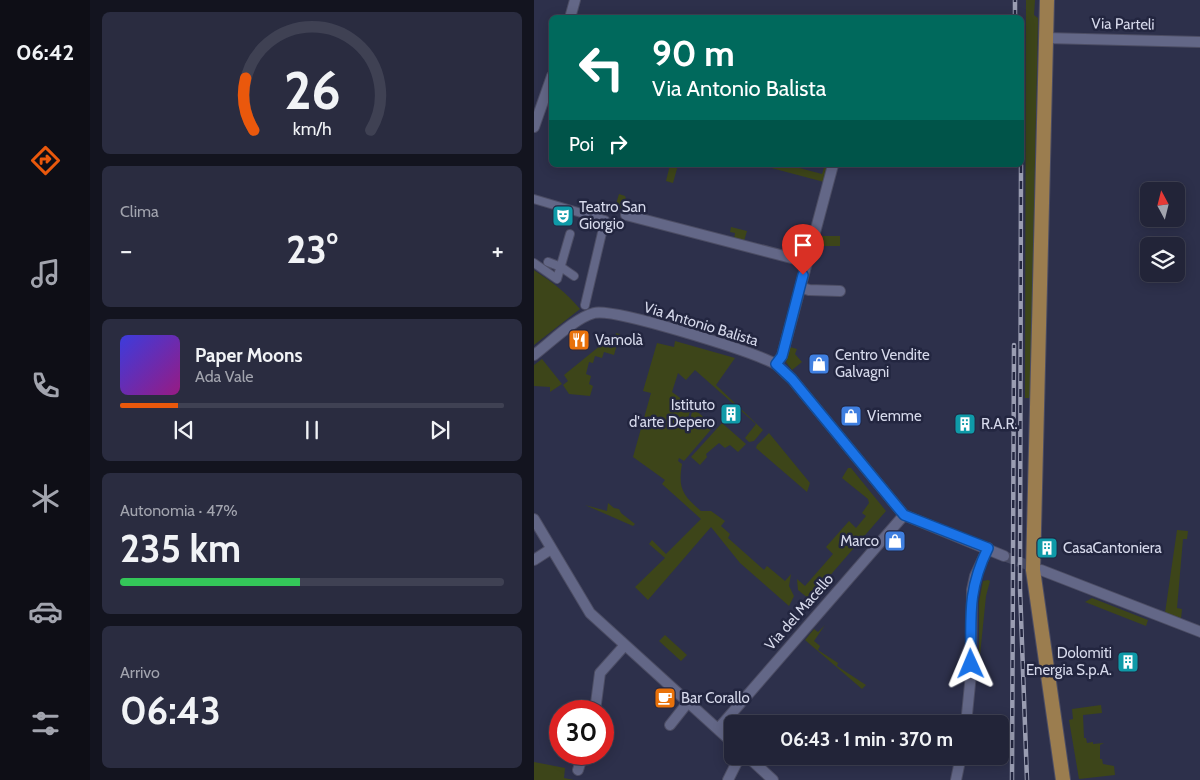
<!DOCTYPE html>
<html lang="it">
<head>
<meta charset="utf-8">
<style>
	:root { --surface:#222438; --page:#2a2c40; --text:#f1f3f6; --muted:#a2a4ae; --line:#3f4153; --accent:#ea580c }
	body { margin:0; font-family:Cabin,sans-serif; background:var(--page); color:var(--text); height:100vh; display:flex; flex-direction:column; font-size:19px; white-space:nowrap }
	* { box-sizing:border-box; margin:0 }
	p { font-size:16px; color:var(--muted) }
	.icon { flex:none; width:28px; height:28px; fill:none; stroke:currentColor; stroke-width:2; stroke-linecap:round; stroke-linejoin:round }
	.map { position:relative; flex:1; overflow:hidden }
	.side { display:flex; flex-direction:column; gap:12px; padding:12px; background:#13141f; width:444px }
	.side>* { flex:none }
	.guide { position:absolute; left:15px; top:15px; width:475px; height:152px; border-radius:8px; box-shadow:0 2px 12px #0003,0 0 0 1px var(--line); background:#00695c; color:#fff; overflow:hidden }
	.needle { width:32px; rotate:353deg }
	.buttons { position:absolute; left:606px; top:182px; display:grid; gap:10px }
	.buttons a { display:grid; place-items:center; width:45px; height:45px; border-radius:8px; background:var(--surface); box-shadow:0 2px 12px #0003,0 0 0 1px var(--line); font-size:25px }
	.speed { position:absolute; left:15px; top:700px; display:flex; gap:10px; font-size:25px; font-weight:700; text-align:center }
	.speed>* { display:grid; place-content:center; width:65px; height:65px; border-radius:50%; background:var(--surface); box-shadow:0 2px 12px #0003,0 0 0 1px var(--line); line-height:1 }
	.speed .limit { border:8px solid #d22; background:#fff; color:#111 }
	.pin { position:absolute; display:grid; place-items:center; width:42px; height:42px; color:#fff; margin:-51px -21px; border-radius:50% 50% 50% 0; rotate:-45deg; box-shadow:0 0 5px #0007 }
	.pin .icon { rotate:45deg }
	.me { position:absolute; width:55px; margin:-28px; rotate:359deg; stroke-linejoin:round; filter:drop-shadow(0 0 4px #0008) }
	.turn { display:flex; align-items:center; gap:18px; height:105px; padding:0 20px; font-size:22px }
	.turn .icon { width:65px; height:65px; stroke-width:2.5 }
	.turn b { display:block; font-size:35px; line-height:42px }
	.then { display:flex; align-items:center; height:48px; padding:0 20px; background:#0003; gap:10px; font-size:19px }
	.big { font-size:38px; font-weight:700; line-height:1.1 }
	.side .tile { flex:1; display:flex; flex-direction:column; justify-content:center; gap:8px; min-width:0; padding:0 18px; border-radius:8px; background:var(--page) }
	.side .dial { align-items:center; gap:0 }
	.dial svg { height:130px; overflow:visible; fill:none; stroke:var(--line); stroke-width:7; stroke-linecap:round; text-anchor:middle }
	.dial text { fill:var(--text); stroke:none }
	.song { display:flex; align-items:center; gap:15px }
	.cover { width:60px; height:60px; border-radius:8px; background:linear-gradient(135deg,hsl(240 70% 55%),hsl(310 70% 35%)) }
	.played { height:5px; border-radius:2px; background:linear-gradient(90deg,var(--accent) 15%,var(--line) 15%) }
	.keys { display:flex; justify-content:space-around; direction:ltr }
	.heat { display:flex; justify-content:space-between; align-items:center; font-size:28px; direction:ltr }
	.charge { height:8px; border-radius:4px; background:linear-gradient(90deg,#34c759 47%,var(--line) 0) }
	.trip { position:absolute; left:190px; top:715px; width:285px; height:50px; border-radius:8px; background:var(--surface); box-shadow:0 2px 12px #0003,0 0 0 1px var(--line); font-weight:700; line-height:50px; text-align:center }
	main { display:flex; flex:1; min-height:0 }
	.menu { display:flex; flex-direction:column; width:90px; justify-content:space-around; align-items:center; background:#0e0e16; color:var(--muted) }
	.menu .icon { width:35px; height:35px }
	.menu .on { color:var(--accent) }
	.menu b { font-size:22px; color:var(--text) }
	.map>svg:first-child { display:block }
	.green { fill:#3d4519 }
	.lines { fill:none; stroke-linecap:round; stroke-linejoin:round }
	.minor-tunnel { stroke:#464963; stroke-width:10; stroke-dasharray:10 5; stroke-linecap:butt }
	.pedestrian-casing { stroke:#4c4d64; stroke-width:10 }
	.minor-casing { stroke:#4c4d64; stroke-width:12 }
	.primary-casing { stroke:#4c4d64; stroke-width:16 }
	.pedestrian { stroke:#636787; stroke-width:8 }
	.minor { stroke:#636787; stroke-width:10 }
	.primary { stroke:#9b7d4f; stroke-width:14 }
	.rail-casing { stroke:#9a9db2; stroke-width:4.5 }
	.rail { stroke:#232640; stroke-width:2.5; stroke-dasharray:8; stroke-linecap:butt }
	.route-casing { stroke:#114b97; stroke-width:12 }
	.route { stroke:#1a73e8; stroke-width:9 }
	.labels { text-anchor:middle; stroke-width:5; stroke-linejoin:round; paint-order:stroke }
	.street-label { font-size:15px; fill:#d6d9eb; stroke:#232640 }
	.poi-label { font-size:15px; fill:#d6d9eb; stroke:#232640; text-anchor:start }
</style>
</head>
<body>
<main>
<nav class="menu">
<b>06:42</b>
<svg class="icon on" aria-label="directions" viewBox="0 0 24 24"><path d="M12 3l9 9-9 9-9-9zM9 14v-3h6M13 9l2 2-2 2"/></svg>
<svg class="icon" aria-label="music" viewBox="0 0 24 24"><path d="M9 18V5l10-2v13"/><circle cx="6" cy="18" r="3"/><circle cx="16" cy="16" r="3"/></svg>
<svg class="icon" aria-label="phone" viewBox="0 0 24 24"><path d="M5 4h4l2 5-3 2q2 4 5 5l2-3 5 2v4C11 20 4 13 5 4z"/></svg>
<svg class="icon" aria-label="climate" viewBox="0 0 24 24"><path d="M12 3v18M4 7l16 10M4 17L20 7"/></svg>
<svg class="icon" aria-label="car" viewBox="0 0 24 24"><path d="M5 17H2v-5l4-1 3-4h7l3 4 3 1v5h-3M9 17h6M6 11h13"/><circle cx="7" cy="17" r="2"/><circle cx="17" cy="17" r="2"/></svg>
<svg class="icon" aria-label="filters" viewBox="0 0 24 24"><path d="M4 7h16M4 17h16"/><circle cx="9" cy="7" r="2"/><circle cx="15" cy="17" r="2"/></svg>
</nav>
<section class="side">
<div class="tile dial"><svg viewBox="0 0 100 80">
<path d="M14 69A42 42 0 1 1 86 69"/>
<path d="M14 69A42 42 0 0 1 9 37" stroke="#ea580c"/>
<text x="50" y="56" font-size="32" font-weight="700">26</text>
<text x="50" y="72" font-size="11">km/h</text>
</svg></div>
<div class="tile"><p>Clima</p>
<div class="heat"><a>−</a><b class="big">23°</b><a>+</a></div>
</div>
<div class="tile">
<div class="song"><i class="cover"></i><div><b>Paper Moons</b><p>Ada Vale</p></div></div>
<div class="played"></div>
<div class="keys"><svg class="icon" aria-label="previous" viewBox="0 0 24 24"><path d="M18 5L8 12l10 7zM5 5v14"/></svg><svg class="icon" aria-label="pause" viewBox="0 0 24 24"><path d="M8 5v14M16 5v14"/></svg><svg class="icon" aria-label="next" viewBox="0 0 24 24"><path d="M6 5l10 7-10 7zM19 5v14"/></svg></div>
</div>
<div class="tile"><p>Autonomia · 47%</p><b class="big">235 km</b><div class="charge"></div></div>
<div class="tile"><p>Arrivo</p><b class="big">06:43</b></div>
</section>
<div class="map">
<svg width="667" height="780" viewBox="0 0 667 780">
	<rect width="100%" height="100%" fill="#2d304b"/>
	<path class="green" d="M492 0H501L500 15 504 18 496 398H491Z
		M136 165H144L139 183 132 181Z
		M226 165H254L288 174 291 165H295L290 182Z
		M85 194 91 196 94 204 92 210 81 207Z
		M197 227 213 231 210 241 200 239 201 233 196 232Z
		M287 236H306V246H283Z
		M0 270C19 283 31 291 46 309L0 345Z
		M82 333 86 334 80 355 70 352 68 358 61 356 59 363 55 362 52 374 57 376 55 384 59 386 56 396 35 394 29 385 34 381 30 375 67 345 78 348Z
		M141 341 201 358 182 385 229 430 220 441 215 442 211 438 222 424 161 370 152 380 144 373 138 392 157 406 154 419 156 420 159 408 180 426 150 461 145 458 144 461 148 464C144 488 148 495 167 511H177L191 521 187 526 196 534 194 538 230 570 233 566 251 581 257 574 255 586 260 596 255 606 206 563 177 527 114 600 101 587 131 558 115 544 118 540 132 554 167 519 128 484 131 480 99 457 117 393 109 391 123 343 140 347Z
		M256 347 263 349 261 354 268 362 258 370 252 362Z
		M8 359 28 384 16 392V387L0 386V365Z
		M188 423 212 444 204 452 196 445 191 448 185 443 172 454 173 457 166 465 157 457Z
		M235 433 276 483 273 492 222 448 223 445Z
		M314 468H317L352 511 280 594 283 598 280 603 264 590 263 579 271 586 299 554 292 547 315 521 322 528 332 516 328 513 335 503 334 499 308 478Z
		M74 503 80 508 85 509 87 513 101 524 99 526 51 505 73 511Z
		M643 530 654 531 653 539H649L643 608 648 609 647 619 631 613Z
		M454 580 456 581 452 596 445 665V602L449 581Z
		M558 598 614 620 612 626 551 602Z
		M291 625 280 641 286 646 284 650 304 663 303 666 332 685 328 689 271 640 280 629 284 632Z
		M131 635 153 655 147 661 125 641Z
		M567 705 568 713 549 715 550 738H552L553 743 559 742V744L570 743 566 745V759H568L569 764 580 766 581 775 545 779 535 720 539 719 538 709Z
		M0 762 31 768 30 778 40 780H0Z"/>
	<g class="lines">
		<path class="minor-tunnel" d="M470 556 504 569"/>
		<g class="pedestrian-casing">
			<path id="pedestrian" d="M0 199 71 220 51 305
				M14 262 27 267 40 276
				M0 263 23 279 36 234"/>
		</g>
		<g class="minor-casing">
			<path id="minor" d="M36 18 41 0
				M512 38 667 42
				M0 127 18 76
				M92 215 273 262
				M266 287 275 290 306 291
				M0 355C16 343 41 318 60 313 81 308 208 349 233 360L242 364 258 379 370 515 470 556
				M242 364 248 356 299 165
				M0 519 56 613 199 743
				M0 560 17 549
				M507 570 667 632
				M61 711 66 673 91 645
				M432 724 437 674 438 590 441 576 454 548
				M136 725 155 701
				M184 729 370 515
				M213 756 239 780
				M44 770 49 754
				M194 780 206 756
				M422 780 427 756"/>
		</g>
		<g class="primary-casing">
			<path id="primary" d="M513 0 499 570 529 780"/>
		</g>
		<use href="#pedestrian" class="pedestrian"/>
		<use href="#minor" class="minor"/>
		<use href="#primary" class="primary"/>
		<g class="rail-casing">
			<path id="rail" d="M481 18V0
				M487 165 486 589 493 780
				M478 780 480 345"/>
		</g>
		<use href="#rail" class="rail"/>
	</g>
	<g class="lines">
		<g class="route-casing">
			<path id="route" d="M269 275 248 356 242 364 258 379 370 515 454 548C433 591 437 617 437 664"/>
		</g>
		<use href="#route" class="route"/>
	</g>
	<defs>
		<g id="theatre-square" transform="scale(1.125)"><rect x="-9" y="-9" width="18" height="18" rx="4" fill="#0f9aa8" stroke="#232640"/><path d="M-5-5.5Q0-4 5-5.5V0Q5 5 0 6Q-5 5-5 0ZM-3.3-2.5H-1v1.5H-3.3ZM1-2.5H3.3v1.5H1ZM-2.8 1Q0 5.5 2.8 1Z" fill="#fff"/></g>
		<g id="restaurant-square" transform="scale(1.125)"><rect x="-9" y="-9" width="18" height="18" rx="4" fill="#e8710a" stroke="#232640"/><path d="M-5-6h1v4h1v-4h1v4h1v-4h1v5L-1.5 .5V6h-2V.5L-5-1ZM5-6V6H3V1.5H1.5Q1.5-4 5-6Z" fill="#fff"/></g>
		<g id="shop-square" transform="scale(1.125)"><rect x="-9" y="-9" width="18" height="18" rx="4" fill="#3f7fe0" stroke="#232640"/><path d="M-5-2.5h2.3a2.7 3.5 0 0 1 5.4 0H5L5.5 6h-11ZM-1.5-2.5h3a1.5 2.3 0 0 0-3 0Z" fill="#fff"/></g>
		<g id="building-square" transform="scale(1.125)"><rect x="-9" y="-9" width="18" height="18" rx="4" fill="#0f9aa8" stroke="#232640"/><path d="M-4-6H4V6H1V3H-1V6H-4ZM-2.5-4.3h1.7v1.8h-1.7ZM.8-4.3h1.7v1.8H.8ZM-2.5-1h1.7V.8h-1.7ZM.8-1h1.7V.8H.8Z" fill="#fff"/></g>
		<g id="cafe-square" transform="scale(1.125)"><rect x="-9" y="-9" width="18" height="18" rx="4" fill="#e8710a" stroke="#232640"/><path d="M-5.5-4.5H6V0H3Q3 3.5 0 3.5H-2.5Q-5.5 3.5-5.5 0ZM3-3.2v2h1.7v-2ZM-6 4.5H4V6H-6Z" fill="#fff"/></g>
	</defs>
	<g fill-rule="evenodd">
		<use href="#theatre-square" x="29" y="216"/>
		<use href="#restaurant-square" x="45" y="340"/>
		<use href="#shop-square" x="285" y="364"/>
		<use href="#building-square" x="197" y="414"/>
		<use href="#shop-square" x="317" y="416"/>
		<use href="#building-square" x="431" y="424"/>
		<use href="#shop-square" x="361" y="541"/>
		<use href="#building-square" x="513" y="548"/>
		<use href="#building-square" x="594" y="662"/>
		<use href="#cafe-square" x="131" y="698"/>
	</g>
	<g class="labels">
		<g class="street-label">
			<text transform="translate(589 24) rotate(1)" y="5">Via Parteli</text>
			<text transform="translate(167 324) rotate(17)" y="5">Via Antonio Balista</text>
			<text transform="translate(265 612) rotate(-49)" y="5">Via del Macello</text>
		</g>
		<g class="poi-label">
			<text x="45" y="212">Teatro San<tspan x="45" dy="17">Giorgio</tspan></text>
			<text x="61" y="345">Vamolà</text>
			<text x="301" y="360">Centro Vendite<tspan x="301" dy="17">Galvagni</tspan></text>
			<text x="181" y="410" text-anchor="end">Istituto<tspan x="181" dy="17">d'arte Depero</tspan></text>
			<text x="333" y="421">Viemme</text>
			<text x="447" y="429">R.A.R.</text>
			<text x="345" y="546" text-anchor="end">Marco</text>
			<text x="529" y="553">CasaCantoniera</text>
			<text x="578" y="658" text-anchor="end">Dolomiti<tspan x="578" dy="17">Energia S.p.A.</tspan></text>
			<text x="147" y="703">Bar Corallo</text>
		</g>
	</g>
</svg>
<div class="buttons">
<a><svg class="needle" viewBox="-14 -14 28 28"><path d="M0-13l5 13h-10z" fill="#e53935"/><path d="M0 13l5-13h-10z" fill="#a2a4ae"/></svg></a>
<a><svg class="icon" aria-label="layers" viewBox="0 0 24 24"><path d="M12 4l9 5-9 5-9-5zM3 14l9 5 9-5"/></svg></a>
</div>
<div class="speed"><div class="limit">30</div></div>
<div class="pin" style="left:269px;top:275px;background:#d93025"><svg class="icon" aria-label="arrive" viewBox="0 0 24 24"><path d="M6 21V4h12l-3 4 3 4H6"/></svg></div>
<svg class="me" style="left:437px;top:664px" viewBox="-20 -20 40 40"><path d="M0-17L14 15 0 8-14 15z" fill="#1a73e8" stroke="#fff" stroke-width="4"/></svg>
<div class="trip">06:43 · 1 min · 370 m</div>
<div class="guide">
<div class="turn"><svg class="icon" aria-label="left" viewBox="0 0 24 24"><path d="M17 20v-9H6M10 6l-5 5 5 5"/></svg><div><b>90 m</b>Via Antonio Balista</div></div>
<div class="then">Poi<svg class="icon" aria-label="right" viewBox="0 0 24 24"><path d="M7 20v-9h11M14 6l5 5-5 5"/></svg></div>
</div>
</div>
</main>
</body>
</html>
